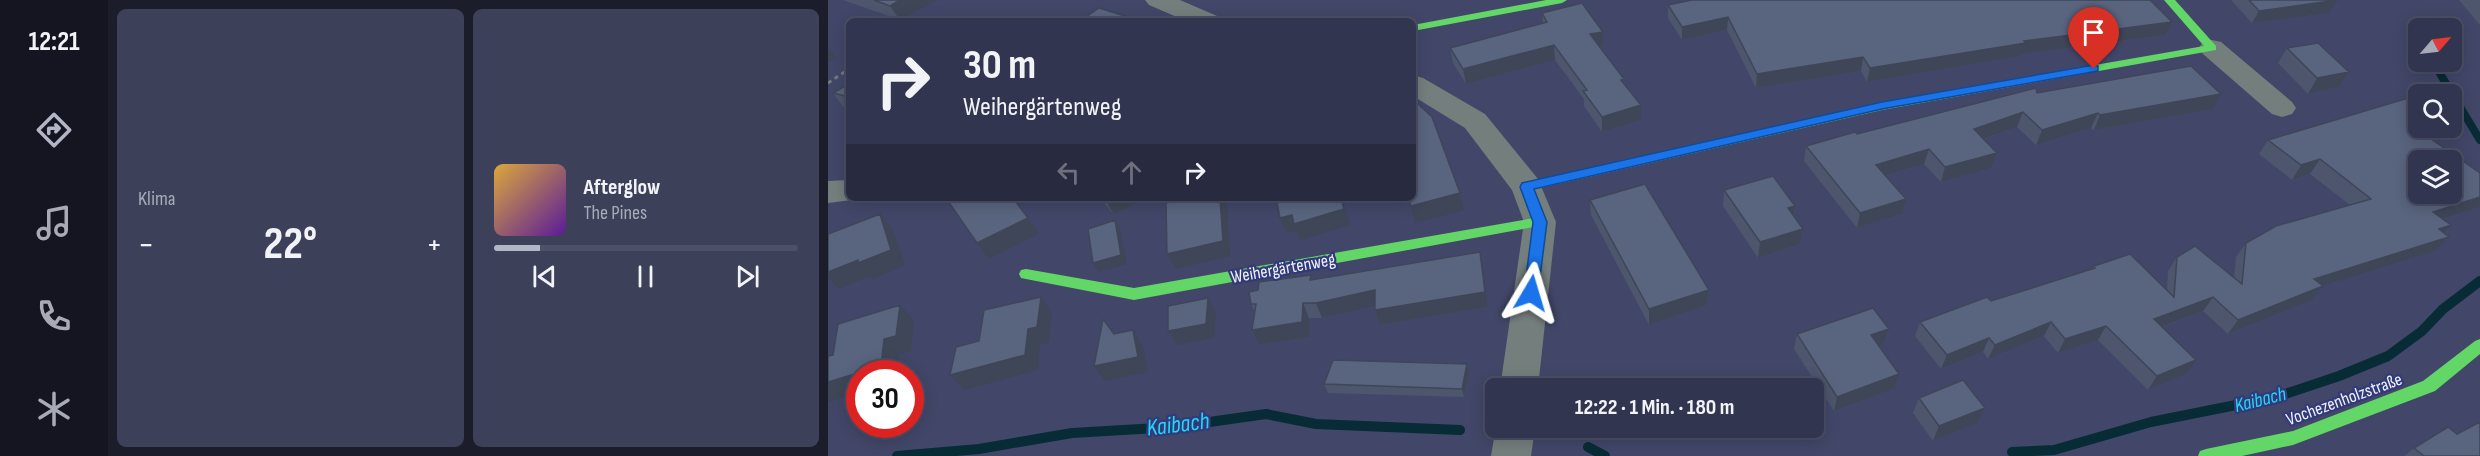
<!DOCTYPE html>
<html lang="de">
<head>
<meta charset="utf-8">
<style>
	:root { --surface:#32354f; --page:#3d4059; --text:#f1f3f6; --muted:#a8abb7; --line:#4d5066; --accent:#b3b6c7 }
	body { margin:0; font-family:"Sofia Sans Condensed",sans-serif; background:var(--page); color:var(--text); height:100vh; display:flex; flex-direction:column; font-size:22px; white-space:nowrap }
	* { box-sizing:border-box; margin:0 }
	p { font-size:20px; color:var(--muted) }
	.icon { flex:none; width:33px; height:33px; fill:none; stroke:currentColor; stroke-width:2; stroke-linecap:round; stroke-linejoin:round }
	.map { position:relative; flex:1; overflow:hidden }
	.drawer { display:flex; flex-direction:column; gap:9px; padding:9px; background:#1c1d2b; width:720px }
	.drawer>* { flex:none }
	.hud { position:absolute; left:18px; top:18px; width:570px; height:183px; border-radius:9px; box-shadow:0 3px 15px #0003,0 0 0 2px var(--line); background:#32354f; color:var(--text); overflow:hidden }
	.needle { width:39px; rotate:62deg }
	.controls { position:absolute; left:1580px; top:18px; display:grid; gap:12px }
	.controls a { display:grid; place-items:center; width:54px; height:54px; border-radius:9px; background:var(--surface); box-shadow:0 3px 15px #0003,0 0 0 2px var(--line); font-size:30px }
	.speed { position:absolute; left:18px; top:360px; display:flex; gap:12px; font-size:30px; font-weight:700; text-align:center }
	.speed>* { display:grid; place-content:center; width:78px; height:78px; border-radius:50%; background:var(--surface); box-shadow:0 3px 15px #0003,0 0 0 2px var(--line); line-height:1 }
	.speed .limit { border:9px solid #d22; background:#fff; color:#111 }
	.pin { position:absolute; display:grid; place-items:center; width:51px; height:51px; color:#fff; margin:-62px -26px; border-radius:50% 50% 50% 0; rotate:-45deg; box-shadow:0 0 6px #0007 }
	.pin .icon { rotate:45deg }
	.me { position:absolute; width:66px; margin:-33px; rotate:7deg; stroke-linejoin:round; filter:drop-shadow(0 0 4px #0008) }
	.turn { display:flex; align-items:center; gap:21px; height:126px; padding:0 18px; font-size:27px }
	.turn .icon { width:78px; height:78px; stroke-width:2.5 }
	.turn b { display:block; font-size:42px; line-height:51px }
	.lanes { display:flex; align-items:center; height:57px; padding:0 18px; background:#0003; justify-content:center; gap:30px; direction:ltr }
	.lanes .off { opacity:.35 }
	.big { font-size:45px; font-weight:700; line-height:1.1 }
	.drawer .widget { flex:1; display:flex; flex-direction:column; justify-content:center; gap:9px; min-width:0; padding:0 21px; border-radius:9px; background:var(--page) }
	.song { display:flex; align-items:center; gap:18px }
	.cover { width:72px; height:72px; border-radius:9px; background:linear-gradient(135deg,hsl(40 70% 55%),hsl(270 70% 35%)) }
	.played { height:6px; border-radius:3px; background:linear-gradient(90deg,var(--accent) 15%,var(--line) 15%) }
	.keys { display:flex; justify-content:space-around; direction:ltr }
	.heat { display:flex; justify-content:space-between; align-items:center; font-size:33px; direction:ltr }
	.drawer .tiles { flex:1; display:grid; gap:9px; grid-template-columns:repeat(2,1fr) }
	.trip { position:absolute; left:657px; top:378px; width:339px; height:60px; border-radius:9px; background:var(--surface); box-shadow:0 3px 15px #0003,0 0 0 2px var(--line); font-weight:700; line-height:60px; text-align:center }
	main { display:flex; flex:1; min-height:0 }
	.tabs { display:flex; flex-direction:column; width:108px; justify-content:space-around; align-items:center; background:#141520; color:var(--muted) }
	.tabs .icon { width:42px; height:42px }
	.tabs .selected { color:var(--accent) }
	.tabs b { font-size:27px; color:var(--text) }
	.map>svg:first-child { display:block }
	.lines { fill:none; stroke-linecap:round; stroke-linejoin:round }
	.stream-far1 { stroke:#082c36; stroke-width:8 }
	.stream { stroke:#082c36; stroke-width:10 }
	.path { stroke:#737980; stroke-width:3; stroke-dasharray:4 4; stroke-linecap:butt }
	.street { fill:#747e7d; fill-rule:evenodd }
	.fast { fill:#63d668; fill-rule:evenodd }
	.wall { fill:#4d566c }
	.shaded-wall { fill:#3e4658 }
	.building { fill:#59647e; stroke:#3e4658; stroke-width:1.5; fill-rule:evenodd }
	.route { fill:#1a73e8; stroke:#114b97; stroke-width:1.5 }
	.labels { text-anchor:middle; stroke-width:4.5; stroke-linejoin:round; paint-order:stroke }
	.street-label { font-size:18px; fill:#f0f2fa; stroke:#323a79 }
	.water-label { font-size:20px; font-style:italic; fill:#1fd8fb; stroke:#323a79 }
	.near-water-label { font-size:24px; font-style:italic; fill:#1fd8fb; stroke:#323a79 }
</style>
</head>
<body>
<main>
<nav class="tabs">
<b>12:21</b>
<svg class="icon selected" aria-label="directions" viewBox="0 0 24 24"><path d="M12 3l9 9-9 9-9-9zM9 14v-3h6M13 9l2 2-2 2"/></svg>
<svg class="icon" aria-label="music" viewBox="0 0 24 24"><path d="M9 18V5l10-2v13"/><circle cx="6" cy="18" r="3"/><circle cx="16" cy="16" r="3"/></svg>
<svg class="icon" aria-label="phone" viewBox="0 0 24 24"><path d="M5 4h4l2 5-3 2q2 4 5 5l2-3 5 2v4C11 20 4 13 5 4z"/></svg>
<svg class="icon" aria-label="climate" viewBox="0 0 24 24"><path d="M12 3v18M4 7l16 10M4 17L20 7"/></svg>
</nav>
<section class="drawer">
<div class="tiles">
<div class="widget"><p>Klima</p>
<div class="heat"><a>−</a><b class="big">22°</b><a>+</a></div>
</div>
<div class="widget">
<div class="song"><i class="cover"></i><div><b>Afterglow</b><p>The Pines</p></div></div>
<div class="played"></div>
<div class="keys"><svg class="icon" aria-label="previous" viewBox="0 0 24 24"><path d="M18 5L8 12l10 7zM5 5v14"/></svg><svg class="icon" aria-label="pause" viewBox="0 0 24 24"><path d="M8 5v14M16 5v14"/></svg><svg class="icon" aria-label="next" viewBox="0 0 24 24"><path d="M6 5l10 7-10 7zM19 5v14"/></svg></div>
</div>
</div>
</section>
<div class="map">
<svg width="1652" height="456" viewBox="0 0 1652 456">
	<rect width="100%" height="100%" fill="#424769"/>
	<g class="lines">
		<path class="stream-far1" d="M1583 31 1590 38
			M1605 62 1652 140"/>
		<path class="stream" d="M760 447 777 456
			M1184 452 1226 450 1323 422 1448 397 1511 376 1560 356 1594 331 1615 309 1652 281
			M69 456 151 449 244 433 346 427 438 414 488 424 632 430"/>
		<path class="path" d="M0 83 21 69"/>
		<path class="street" d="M317 0H352L389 16 393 21H358L321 5Z
			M1384 40 1393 42 1464 102 1468 108 1464 114 1454 117 1444 114 1375 54 1371 48 1375 42Z
			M585 75 595 78 657 114 710 179 728 222 710 388H672L696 222 684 190 637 128 585 96Z
			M21 180V198L32 199 0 203V181Z
			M668 427 707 428 703 456H663Z"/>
		<path class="fast" d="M718 0H739L734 3 585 31V25Z
			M1336 0H1347L1388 46V50L1054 110 699 191 693 187 699 183 1054 102 1376 46Z
			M712 217 717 219 719 222 717 225 306 300 198 279 193 278 191 274 193 270 198 269 306 288Z
			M1652 339V354L1607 391 1465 445 1414 456H1370L1372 451 1378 449 1465 431 1595 381 1647 341Z"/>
	</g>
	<path class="wall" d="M15 0H110L72 20Z
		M858 0H1322L1344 22 1338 35 1194 54 1193 56 1039 82 1033 71 928 88 899 30 854 40 840 18V5L859 1Z
		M1403 0H1510L1502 13 1424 23Z
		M1631 0H1652V25Z
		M714 13 775 46 772 47 797 85 813 120 774 132 756 106V99L727 60 638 84 625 63 622 48 715 23Z
		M1459 48 1521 72 1511 87 1480 94 1450 63Z
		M21 84V110L17 109 5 93Z
		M1209 93 1385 109 1266 130 1263 128 1208 145 1189 127 1156 139 1169 153 1164 168 1113 182 1096 164 1058 176 1074 214 1029 228 976 161 978 146Z
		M1618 136 1606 141 1652 207 1615 219 1616 233 1621 237 1608 251 1495 286 1484 300 1400 334 1375 311 1334 327 1358 374 1320 390 1270 340 1230 353 1216 336 1160 359 1155 352 1113 369 1087 336 1092 322 1163 301 1265 269 1266 266 1339 290 1340 271 1349 257 1406 278 1408 257 1418 243 1522 205 1482 174 1464 180 1431 154 1440 140Z
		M896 190 967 206 966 216 975 229 972 244 930 258 895 206Z
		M272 198H319L286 215Z
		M762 200 881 290 879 305 821 325 763 215Z
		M655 267 660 307 552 325 547 310V306L494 318H481V337L432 345 427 312 423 304 484 279Z
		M1061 329 1056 344 1051 346 1066 389 1006 411 966 349 969 334Z
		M639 364 641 372 636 397 500 393 496 384Z
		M1091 398 1157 408 1150 423 1105 441 1085 413Z
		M1586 448 1652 456H1576Z"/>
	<path class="shaded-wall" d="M72 0H110L72 20 62 6Z
		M1510 0 1502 13 1424 23 1431 11Z
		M900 17 899 30 854 40V27Z
		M1344 22 1338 35 1194 54 1193 56 1039 82 1042 68 1196 41Z
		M775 32V46L763 49 762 34Z
		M726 45 727 60 638 84 635 69Z
		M0 47 9 58 0 63Z
		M1035 57 1033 71 928 88 929 74Z
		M1521 72 1511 87 1480 94 1489 78Z
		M1393 94 1385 109 1266 130 1272 115Z
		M813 105V120L774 132V117Z
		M1195 112 1189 127 1141 144 1146 129Z
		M1270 113 1263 128 1208 145 1214 130Z
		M1629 122 1618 136 1585 148 1596 134 1614 128H1623V124Z
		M1101 149 1096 164 1044 180 1048 165Z
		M1169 153 1164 168 1113 182 1117 167Z
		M1492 159 1482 174 1464 180 1473 165Z
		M632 193 636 210 587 223 583 206Z
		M1652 197V207L1592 226 1605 212Z
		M279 198H319L286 215 277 199Z
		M392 198H395L399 206 402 256 348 269 339 254Z
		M514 198 522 225 472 240 469 231 459 233 452 218Z
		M1078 199 1074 214 1029 228 1032 213Z
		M967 206 965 221 960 208Z
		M52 214 65 230 77 265 45 279 42 276 11 289 0 278V272L30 260Z
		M200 218 211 234 161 259 149 243Z
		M287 220 292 229 299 264 271 272 265 263Z
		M1623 225 1610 240 1611 229Z
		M975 229 972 244 930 258 932 242Z
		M1621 237 1608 251 1495 286 1484 300 1400 334 1410 320 1486 279Z
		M652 252 655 267 660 307 552 325 547 310Z
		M547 290 552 305 494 318 488 303Z
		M881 290 879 305 821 325V309Z
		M213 297 224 312 221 342 212 345 210 370 136 390 122 375Z
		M1385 297 1375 311 1317 333 1326 319Z
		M380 298 388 313 386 338 349 345 340 331Z
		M475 303 481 318V337L432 345 424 330Z
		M72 305 86 321 83 351 71 354 69 374H32V392L0 402V382L56 339Z
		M1223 322 1216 336 1160 359 1167 345Z
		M1278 326 1270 340 1230 353 1237 339Z
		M1061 329 1056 344 1039 351 1043 335Z
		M305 330 315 346 320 372 277 381 266 366Z
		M1161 338 1155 352 1113 369 1119 355Z
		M1368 360 1358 374 1320 390 1329 376Z
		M639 364 641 372 636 397 634 389Z
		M1071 374 1066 389 1006 411 1009 397Z
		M1157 408 1150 423 1105 441 1111 426Z"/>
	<path class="building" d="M46 0H72L62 6Z
		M864 0H1322L1344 22 1196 41 1198 43 1042 68 1035 57 929 74 900 17 854 27 840 5Z
		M1421 0H1510L1431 11Z
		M754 3 775 32 762 34 796 79 793 80 813 105 774 117 755 91 759 90 726 45 635 69 622 48 719 22 714 13Z
		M271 8 300 17 297 19 303 21H252Z
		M1490 43 1521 72 1489 78 1459 48Z
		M1363 66 1393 94 1272 115 1270 113 1214 130 1195 112 1146 129 1169 153 1117 167 1101 149 1048 165 1078 199 1032 213 978 146 1027 132 1029 134 1208 88 1209 93Z
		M21 84V97L5 93Z
		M1587 96 1590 97V128H1614L1596 134 1652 173V197L1605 212 1623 225 1611 229 1621 237 1486 279 1495 286 1410 320 1385 297 1326 319 1368 360 1329 376 1278 326 1237 339 1223 322 1167 345 1161 338 1119 355 1092 322 1159 297 1163 301 1267 268 1266 266 1302 254 1346 297 1349 257 1367 246 1414 284 1418 243 1448 226 1543 199 1492 159 1473 165 1440 140ZM1590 160H1623V194H1590Z
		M585 99 604 117 632 193 583 206 580 198H585Z
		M1623 118 1629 122 1623 124Z
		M945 176 967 206 960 208 975 229 932 242 896 190Z
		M817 184 881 290 821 309 762 200Z
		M126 198H185L200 218 149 243 120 201Z
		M360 198H392L395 241 339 254 338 203Z
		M448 198H513L516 209 466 224 464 215 452 218Z
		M52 214 63 250 30 263V260L0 272V234Z
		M287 220 293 255 265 263 260 229Z
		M652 252 657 292 547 310V290L488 303H475L474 322 424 330 428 304H423L421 292 430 290 431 282 483 275 482 280Z
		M213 297 209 327 200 329 197 355 122 375 128 347 151 341 156 310Z
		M380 298 378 324 340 331V306Z
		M72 305 68 336 56 339 53 366 0 382V356L5 355 10 324Z
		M1045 308 1061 329 1043 335 1071 374 1009 397 969 334Z
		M275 319 286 334 305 330 310 357 266 366Z
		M505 360 639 364 634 389 496 384Z
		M1135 380 1157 408 1111 426 1091 398Z
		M1652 422V456H1596L1586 448 1620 427 1629 434Z"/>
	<path class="route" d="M1266 65 1270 66V71L1054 109 706 189 719 222 710 293 708 297H698L696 293 705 222 692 187 694 183 1054 102Z"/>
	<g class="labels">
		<g class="street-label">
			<text transform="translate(455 268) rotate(-10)" y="6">Weihergärtenweg</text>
			<text transform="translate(1516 399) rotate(-20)" y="6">Vochezenholzstraße</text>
		</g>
		<g class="water-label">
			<text transform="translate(1432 399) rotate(-14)" y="7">Kaibach</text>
		</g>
		<g class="near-water-label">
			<text transform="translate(350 424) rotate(-7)" y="8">Kaibach</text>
		</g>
	</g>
</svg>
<div class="controls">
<a><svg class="needle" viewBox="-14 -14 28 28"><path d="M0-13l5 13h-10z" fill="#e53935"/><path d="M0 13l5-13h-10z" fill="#a8abb7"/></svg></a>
<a><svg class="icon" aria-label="search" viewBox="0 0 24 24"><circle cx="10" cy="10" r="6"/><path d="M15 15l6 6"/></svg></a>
<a><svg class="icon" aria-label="layers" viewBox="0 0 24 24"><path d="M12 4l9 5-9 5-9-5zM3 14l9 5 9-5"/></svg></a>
</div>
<div class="speed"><div class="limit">30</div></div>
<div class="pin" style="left:1266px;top:69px;background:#d93025"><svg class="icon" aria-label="arrive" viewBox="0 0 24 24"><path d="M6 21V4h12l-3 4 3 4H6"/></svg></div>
<svg class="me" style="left:703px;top:293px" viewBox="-20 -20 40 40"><path d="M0-17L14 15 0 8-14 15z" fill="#1a73e8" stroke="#fff" stroke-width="4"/></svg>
<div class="trip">12:22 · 1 Min. · 180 m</div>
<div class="hud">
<div class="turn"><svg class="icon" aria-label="right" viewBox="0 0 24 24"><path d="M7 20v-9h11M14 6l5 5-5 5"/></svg><div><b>30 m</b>Weihergärtenweg</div></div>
<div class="lanes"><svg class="icon off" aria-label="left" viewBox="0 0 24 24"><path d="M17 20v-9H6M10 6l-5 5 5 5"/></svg><svg class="icon off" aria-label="ahead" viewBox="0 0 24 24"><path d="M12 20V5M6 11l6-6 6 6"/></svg><svg class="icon" aria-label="right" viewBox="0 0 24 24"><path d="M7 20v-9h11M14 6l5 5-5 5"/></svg></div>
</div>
</div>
</main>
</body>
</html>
